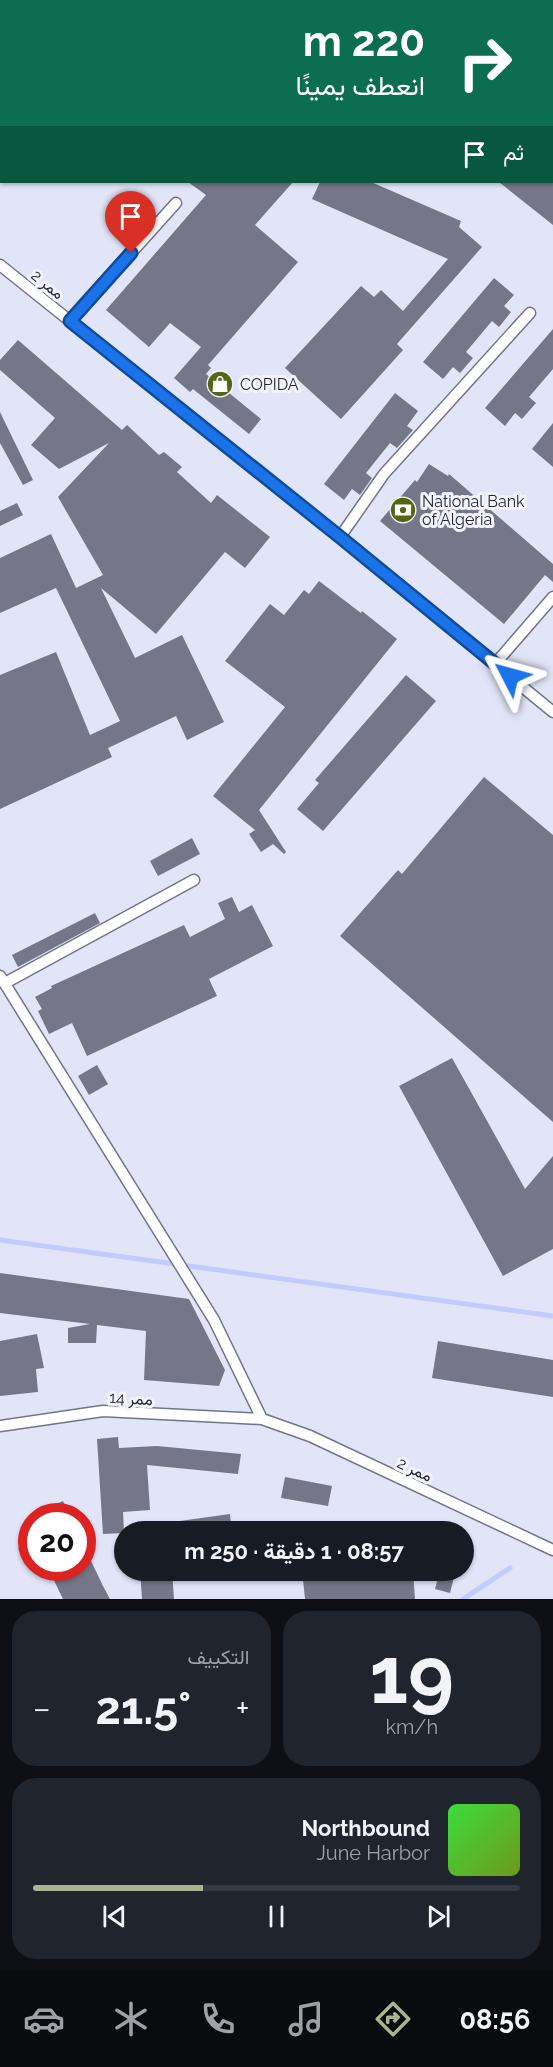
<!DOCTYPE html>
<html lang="ar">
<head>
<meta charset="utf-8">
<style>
	:root { --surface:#171b24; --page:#20242c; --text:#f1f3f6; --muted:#9ea1a6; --line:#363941; --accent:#aab48f }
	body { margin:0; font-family:Raleway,Vazirmatn,sans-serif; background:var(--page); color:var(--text); direction:rtl; height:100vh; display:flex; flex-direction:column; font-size:22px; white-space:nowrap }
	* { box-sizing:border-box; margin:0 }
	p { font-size:20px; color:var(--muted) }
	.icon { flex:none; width:33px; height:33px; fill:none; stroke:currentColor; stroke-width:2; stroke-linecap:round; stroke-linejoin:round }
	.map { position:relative; height:1599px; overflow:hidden; direction:ltr }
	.drawer { display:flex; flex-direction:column; gap:12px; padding:12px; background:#0d0f14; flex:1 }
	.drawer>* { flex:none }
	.hud { position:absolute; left:0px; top:0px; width:554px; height:183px; box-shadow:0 2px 4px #0004; direction:rtl; background:#0b6e4f; color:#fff; overflow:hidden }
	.speed { position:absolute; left:18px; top:1503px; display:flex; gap:12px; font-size:30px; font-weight:700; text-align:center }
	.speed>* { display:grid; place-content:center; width:78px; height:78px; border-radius:50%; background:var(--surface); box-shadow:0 2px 4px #0004; line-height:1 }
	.speed .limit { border:9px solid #d22; background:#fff; color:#111 }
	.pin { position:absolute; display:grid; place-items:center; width:51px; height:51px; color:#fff; margin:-62px -26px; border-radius:50% 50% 50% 0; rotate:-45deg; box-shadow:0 0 6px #0007 }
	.pin .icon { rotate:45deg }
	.me { position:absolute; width:66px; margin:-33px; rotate:309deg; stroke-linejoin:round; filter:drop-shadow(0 0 4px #0008) }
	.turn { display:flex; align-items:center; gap:21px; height:126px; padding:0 30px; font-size:27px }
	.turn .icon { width:78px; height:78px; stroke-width:2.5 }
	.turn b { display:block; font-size:42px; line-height:51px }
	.then { display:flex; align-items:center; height:57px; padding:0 30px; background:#0003; gap:12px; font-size:22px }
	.big { font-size:45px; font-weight:700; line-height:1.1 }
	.drawer .widget { flex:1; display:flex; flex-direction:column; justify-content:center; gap:9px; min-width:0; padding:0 21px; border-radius:24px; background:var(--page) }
	.drawer .dial { align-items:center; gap:0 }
	.dial b { font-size:78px; line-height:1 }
	.song { display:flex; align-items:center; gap:18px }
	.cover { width:72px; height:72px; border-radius:9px; background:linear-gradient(135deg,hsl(120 70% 55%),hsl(80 70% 35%)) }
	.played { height:6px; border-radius:3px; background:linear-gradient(90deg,var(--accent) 35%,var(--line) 35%) }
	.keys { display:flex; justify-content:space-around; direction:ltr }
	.heat { display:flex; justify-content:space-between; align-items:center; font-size:33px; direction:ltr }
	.drawer .tiles { flex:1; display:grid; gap:12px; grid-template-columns:1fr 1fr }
	.widget:last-child { grid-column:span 2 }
	.trip { position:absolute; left:114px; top:1521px; width:360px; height:60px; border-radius:30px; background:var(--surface); box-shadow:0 2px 4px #0004; font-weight:700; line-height:60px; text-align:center; direction:rtl }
	.menu { display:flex; height:96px; justify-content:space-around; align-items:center; background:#090b0e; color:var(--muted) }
	.menu .icon { width:42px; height:42px }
	.menu .selected { color:var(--accent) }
	.menu b { font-size:27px; color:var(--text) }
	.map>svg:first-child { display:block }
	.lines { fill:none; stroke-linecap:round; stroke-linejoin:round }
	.stream { stroke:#c4cbff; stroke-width:5 }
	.building { fill:#757788 }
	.service-casing { stroke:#737586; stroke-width:13 }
	.service { stroke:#fff; stroke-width:10 }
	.route-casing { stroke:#114b97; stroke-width:15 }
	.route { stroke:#1a73e8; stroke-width:10 }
	.labels { text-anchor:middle; stroke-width:6; stroke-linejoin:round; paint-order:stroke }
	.street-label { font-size:16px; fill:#292a31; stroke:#f1f3fe }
	.poi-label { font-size:16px; fill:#292a31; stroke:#f1f3fe; text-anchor:start }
</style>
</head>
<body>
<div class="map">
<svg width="553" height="1599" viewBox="0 0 553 1599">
	<rect width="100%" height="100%" fill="#e2e5f8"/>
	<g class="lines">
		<path class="stream" d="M0 1240 553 1316
			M463 1599 510 1568"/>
	</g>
	<path class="building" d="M188 182H293L255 225 298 262 208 365 211 368 206 374 261 419 249 434 193 389 190 392 174 378 201 347 170 323 149 347 106 310 206 195Z
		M320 182H371L461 221 459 227 482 247 397 344 403 350 341 419 285 368 361 286 374 297 381 290 403 311 448 259 312 199Z
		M499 182H553V225Z
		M494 278 514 295 504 306 511 312 499 327 492 321 466 352 473 358 460 373 453 367 443 379 423 362Z
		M553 329V369L529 397 536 403 522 419 515 413 505 426 485 408Z
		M18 340 122 430 127 425 159 455 164 452 182 467 177 472 211 503 217 495 270 537 245 568 225 552 156 634 101 588 135 658 182 635 224 722 187 740 176 716 108 748 112 757 0 809V675L56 652 90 735 120 721 56 588 0 613V558L51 534 76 588 103 575 58 497 109 443 59 469 31 445 55 418 0 370V360Z
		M395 393 418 411 407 426 413 430 397 448 390 443 366 473 372 478 360 495 352 489 344 500 324 484Z
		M0 412 33 480 23 485 0 443Z
		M553 423V467L532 449Z
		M429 464 448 476 449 474 553 564V582L545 575 504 624 380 521 415 480 417 482Z
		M17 503 23 515 0 526V511Z
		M319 581 361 613 362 611 397 639 259 810 286 852 284 854 273 844 261 852 249 834 255 830 213 796 285 707 225 661 270 604 284 615 304 590 309 594Z
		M406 675 436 701 323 831 297 809 319 783 315 780Z
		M484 777 553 835V1122L340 936 398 870 402 874Z
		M192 838 200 854 158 876 150 861Z
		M232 897 239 912 252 905 273 946 209 979 217 996 87 1056 72 1023 49 1034 38 1011 42 1009 35 997 52 988 51 986 184 925 190 937 225 919 218 903Z
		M95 913 100 923 18 967 12 955Z
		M452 1058 525 1189 553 1156V1249L503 1276 399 1086Z
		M97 1065 108 1084 89 1095 78 1076Z
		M0 1273 189 1299 225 1370 219 1386 144 1380 146 1331 97 1325 96 1343H68V1328L90 1324 0 1313Z
		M37 1334 44 1368 36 1369 38 1392 0 1396V1341Z
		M438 1341 553 1360V1397L432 1378Z
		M118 1437 119 1448 157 1446 241 1454 238 1474 147 1465 150 1510 123 1512 124 1533 103 1534 97 1439Z
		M285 1477 332 1486 328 1506 281 1498Z
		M63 1501 70 1516H30Z
		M230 1514 232 1532H165V1523Z
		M82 1542 103 1586 110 1599H63L48 1568H82Z
		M140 1570H172L174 1599H142Z
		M302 1570H413L415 1599H305Z
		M440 1570H456L450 1593 435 1589Z"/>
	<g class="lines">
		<g class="service-casing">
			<path id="service" d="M533 0 535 2
				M552 16H553
				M0 265 340 537 553 712
				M70 321 176 203
				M340 537 384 474 530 313
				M495 664 553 597
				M0 976 214 1320 262 1419
				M5 983 194 880
				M0 1426 103 1411 262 1419 310 1436 553 1550"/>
		</g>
		<use href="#service" class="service"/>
	</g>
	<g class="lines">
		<g class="route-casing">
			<path id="route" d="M131 253 70 321 340 537 510 676"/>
		</g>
		<use href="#route" class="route"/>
	</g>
	<defs>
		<g id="shop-disc" transform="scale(1.35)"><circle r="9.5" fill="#536612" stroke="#f1f3fe"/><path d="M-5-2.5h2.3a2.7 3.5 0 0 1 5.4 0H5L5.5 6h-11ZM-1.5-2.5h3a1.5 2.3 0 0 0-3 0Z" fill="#fff"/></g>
		<g id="bank-disc" transform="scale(1.35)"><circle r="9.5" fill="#536612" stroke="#f1f3fe"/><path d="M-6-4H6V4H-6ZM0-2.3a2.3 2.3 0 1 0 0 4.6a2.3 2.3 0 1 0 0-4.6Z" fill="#fff"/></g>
	</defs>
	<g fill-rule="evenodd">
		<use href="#shop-disc" x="220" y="384"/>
		<use href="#bank-disc" x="403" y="510"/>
	</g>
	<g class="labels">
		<g class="street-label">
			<text transform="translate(48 284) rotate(39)" y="6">ممر 2</text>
			<text transform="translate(131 1398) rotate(3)" y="6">ممر 14</text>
			<text transform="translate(415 1469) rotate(25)" y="6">ممر 2</text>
		</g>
		<g class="poi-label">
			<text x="240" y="390">COPIDA</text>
			<text x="422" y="507">National Bank<tspan x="422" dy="18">of Algeria</tspan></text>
		</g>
	</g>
</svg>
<div class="speed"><div class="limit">20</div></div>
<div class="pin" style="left:131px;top:253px;background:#d93025"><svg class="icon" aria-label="arrive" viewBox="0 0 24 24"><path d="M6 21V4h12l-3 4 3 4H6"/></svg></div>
<svg class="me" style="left:510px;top:676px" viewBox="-20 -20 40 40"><path d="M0-17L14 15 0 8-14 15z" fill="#1a73e8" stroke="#fff" stroke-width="4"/></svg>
<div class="trip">08:57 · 1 دقيقة · 250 m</div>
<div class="hud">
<div class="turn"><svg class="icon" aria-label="right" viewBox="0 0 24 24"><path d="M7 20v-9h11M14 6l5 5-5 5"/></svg><div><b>220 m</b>انعطف يمينًا</div></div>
<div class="then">ثم<svg class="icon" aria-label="arrive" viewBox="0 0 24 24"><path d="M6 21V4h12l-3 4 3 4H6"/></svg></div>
</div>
</div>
<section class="drawer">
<div class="tiles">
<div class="widget dial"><b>19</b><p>km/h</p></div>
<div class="widget"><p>التكييف</p>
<div class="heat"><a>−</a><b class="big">21.5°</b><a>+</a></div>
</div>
<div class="widget">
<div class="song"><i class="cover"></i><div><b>Northbound</b><p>June Harbor</p></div></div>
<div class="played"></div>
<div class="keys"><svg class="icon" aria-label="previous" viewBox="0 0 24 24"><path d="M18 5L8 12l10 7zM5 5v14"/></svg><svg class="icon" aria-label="pause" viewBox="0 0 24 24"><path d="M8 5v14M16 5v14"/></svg><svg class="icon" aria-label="next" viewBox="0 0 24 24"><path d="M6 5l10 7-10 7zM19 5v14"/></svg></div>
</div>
</div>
</section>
<nav class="menu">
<b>08:56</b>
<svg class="icon selected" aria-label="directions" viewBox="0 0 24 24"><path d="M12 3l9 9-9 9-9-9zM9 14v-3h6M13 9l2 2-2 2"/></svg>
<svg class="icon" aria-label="music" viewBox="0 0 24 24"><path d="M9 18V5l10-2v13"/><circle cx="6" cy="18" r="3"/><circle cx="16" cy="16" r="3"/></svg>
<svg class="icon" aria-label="phone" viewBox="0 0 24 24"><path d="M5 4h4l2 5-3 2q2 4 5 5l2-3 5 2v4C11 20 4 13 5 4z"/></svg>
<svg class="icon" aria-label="climate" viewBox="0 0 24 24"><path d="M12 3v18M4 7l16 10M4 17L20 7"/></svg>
<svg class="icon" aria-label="car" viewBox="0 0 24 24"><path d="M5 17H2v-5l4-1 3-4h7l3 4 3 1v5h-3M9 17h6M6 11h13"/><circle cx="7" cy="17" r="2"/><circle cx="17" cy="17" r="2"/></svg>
</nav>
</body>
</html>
